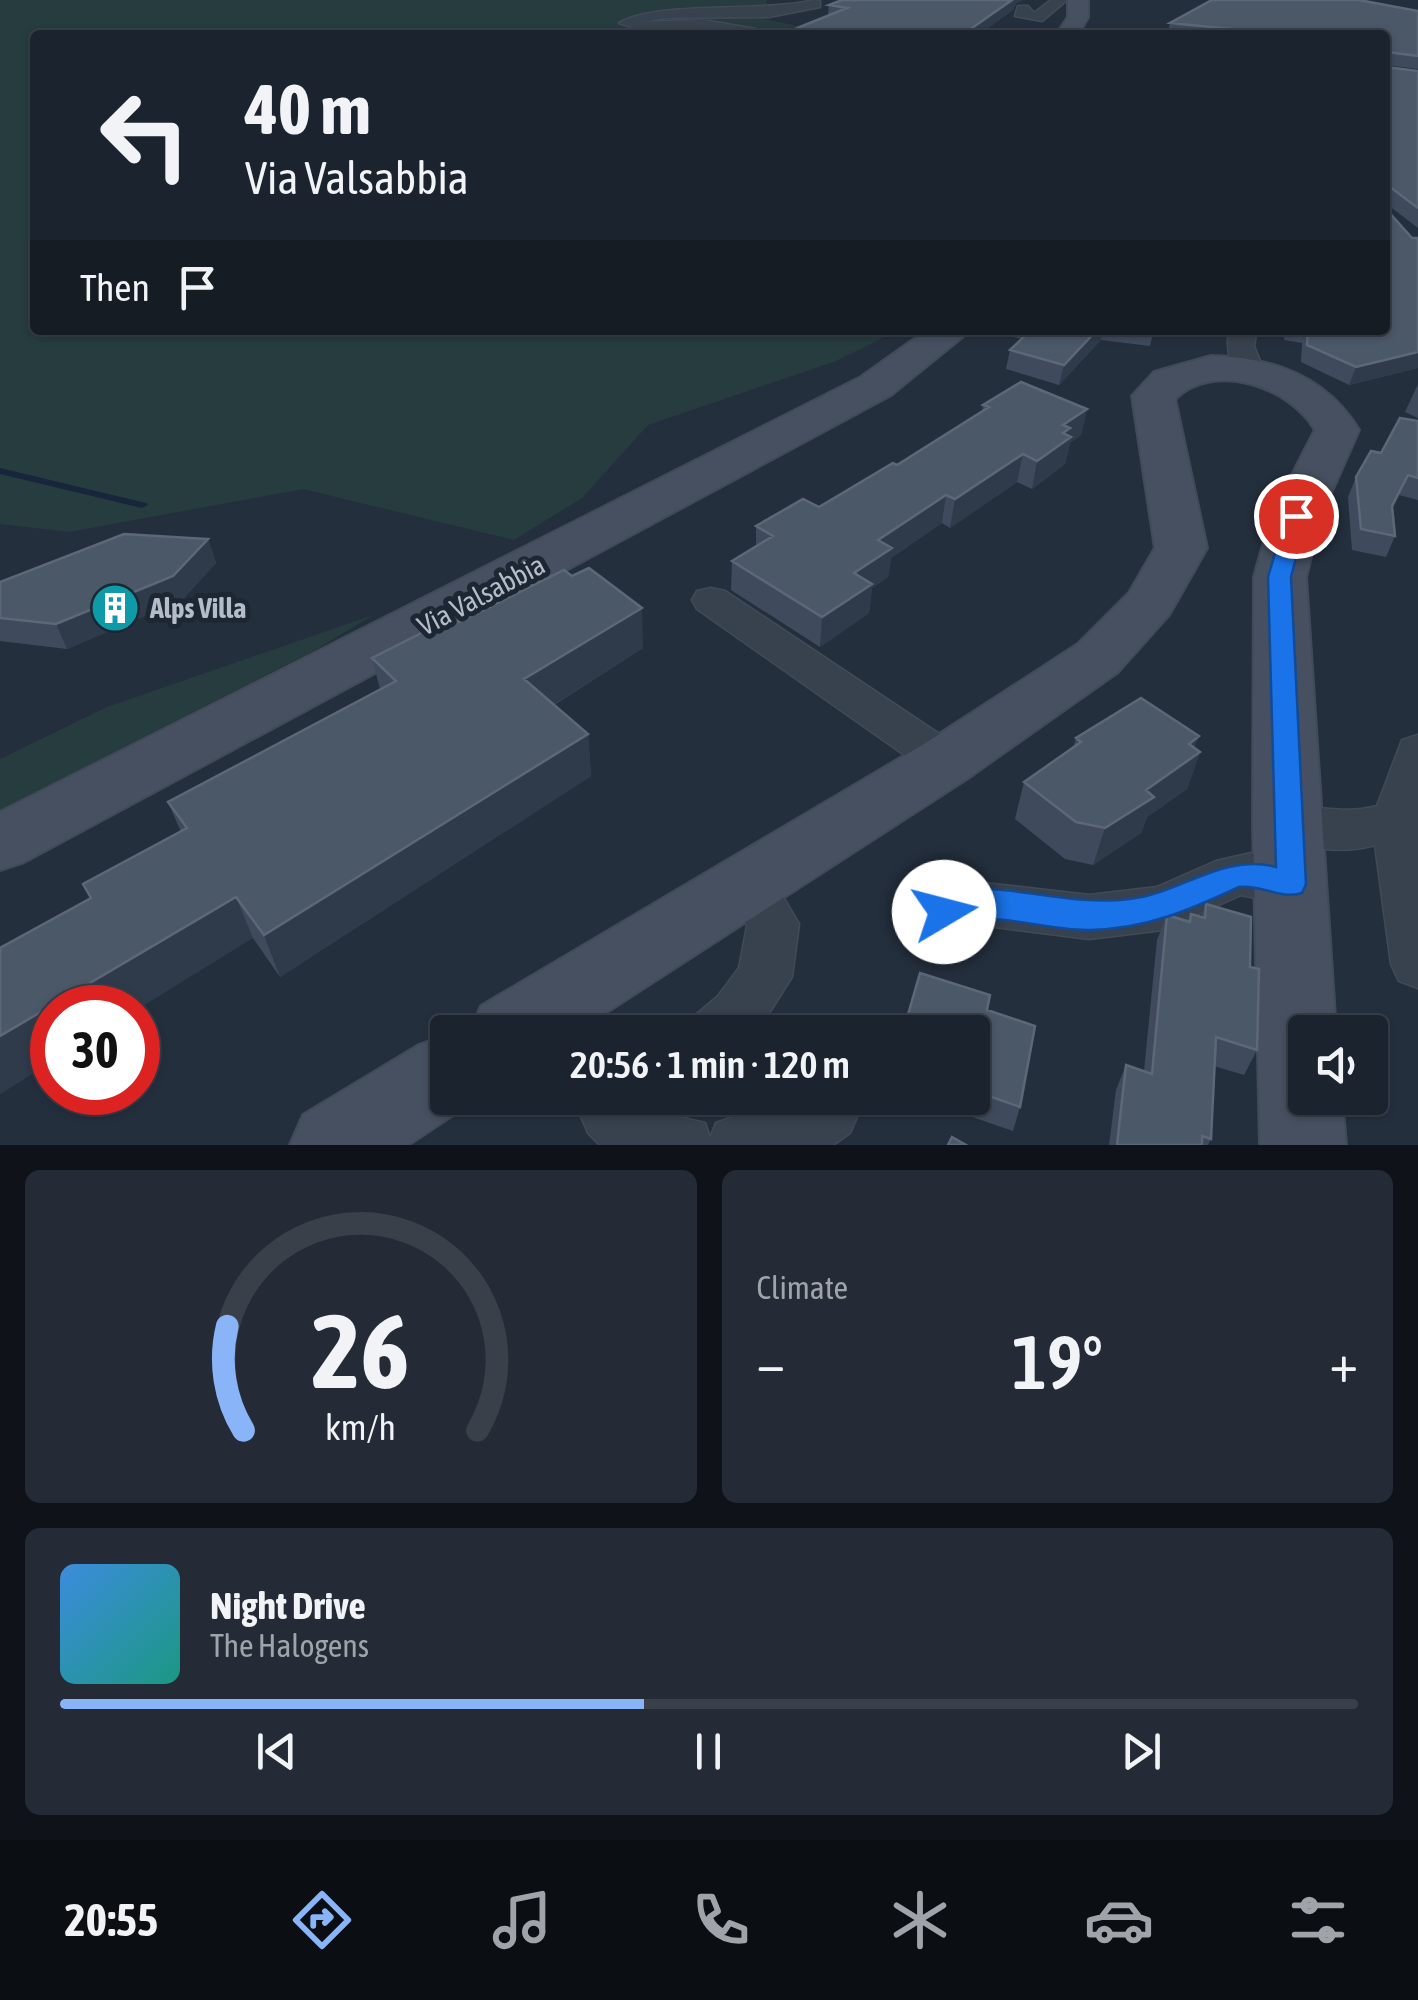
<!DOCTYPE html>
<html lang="en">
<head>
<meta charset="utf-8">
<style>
	:root { --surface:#1b232e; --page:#242b36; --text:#f1f3f6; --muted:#a0a4aa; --line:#39404a; --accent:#8ab4f8 }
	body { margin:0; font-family:"Asap Condensed",sans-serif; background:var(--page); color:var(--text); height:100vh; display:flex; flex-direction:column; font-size:38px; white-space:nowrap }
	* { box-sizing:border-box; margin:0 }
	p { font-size:32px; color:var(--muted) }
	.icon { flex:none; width:55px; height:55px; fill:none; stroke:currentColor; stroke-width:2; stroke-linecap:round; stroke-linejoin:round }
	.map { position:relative; height:1145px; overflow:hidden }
	.drawer { display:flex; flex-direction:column; gap:25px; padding:25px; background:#0f1319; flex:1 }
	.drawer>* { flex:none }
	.banner { position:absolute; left:30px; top:30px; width:1360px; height:305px; border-radius:10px; box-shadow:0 2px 8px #0004,0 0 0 2px var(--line); background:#1b232e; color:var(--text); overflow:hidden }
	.buttons { position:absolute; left:1288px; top:1015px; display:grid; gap:20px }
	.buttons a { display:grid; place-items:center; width:100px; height:100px; border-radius:10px; background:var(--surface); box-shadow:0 2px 8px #0004,0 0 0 2px var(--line); font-size:50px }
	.speed { position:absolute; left:30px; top:985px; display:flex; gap:20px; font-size:50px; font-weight:700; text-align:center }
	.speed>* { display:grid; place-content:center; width:130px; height:130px; border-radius:50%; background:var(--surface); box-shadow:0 2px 8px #0004,0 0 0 2px var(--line); line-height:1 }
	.speed .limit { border:15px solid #d22; background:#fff; color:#111 }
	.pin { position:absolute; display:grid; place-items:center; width:85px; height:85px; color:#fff; margin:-42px; border:5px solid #fff; border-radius:50%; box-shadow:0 2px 10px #0007 }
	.me { position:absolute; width:110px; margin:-55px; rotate:82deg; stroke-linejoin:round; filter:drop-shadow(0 0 8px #0008) }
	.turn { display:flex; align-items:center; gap:35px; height:210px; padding:0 50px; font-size:45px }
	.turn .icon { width:130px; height:130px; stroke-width:2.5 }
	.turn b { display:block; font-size:70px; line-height:85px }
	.then { display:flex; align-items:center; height:95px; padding:0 50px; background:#0003; gap:20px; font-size:38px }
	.big { font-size:75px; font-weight:600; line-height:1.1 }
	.drawer .tile { flex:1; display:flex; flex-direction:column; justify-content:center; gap:15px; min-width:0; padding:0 35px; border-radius:15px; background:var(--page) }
	.drawer .dial { align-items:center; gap:0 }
	.dial svg { height:260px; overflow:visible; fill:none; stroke:var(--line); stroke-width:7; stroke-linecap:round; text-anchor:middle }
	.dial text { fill:var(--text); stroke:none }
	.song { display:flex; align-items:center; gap:30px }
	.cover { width:120px; height:120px; border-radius:15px; background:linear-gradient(135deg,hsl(210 70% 55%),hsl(170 70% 35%)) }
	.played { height:10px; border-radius:5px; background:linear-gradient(90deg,var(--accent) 45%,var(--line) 45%) }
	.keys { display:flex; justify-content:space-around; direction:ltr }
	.heat { display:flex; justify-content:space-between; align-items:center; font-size:55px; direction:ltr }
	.drawer .tiles { flex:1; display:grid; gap:25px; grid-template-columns:1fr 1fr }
	.tile:last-child { grid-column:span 2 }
	.trip { position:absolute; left:430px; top:1015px; width:560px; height:100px; border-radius:10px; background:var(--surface); box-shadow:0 2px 8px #0004,0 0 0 2px var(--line); font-weight:600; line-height:100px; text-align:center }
	.menu { display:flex; height:160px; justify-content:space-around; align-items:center; background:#0b0e12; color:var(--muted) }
	.menu .icon { width:70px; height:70px }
	.menu .on { color:var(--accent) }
	.menu b { font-size:45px; color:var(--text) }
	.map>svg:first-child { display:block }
	.green { fill:#263c3f }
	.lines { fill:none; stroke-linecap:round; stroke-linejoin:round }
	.stream { fill:#17263c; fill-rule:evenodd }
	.minor-casing { stroke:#414a57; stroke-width:3 }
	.secondary-casing { stroke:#414a57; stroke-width:4 }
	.minor { fill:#38414e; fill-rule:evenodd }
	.secondary { fill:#465061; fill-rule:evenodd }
	.wall { fill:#3f4b5c }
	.shaded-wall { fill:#2f3b4b }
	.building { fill:#4b5868; stroke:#5c6777; stroke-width:2.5 }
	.route { fill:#1a73e8; stroke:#114b97; stroke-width:2.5 }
	.labels { text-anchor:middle; stroke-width:10; stroke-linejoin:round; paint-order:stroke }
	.street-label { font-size:28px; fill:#b4bcc9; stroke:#1d2633 }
	.poi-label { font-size:28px; font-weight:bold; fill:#b4bcc9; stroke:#1d2633; text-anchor:start }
</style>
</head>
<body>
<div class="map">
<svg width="1418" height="1145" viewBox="0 0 1418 1145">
	<rect width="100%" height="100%" fill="#242f3e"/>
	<path class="green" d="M0 0H767L765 19 798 26 767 35H35V330H899L836 361 648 425 582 498 514 540 303 489 69 532 0 524Z
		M373 615 315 650 0 810V759L107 707Z"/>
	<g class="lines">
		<path class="stream" d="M0 468 146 503 148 505 142 508 0 474Z"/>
		<g class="minor-casing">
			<path id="minor" d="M814 0 820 1V7L769 17 665 18 643 22 704 20 789 35 704 30 649 33 619 23C659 0 761 13 814 0Z
				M1051 0H1067L1042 21 1015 16 1018 6H1028L1034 13Z
				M1229 330H1257L1254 346 1264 371 1259 377H1239C1228 362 1226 347 1229 330Z
				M711 588 725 591 962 749 969 761 962 773 946 778 930 773 697 609 692 600 697 591Z
				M1418 735V988L1399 981 1391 964 1375 845C1340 855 1303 848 1269 837L1262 824 1269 811C1305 799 1337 817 1377 806L1402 740Z
				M1251 853 1309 869 1316 884 1309 899 1291 905 1241 895 1163 930 1089 939 970 924 922 943 904 937 896 921 904 905 967 881 1089 895 1157 887 1216 861Z
				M747 860 765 866 799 924 792 977 757 1032H689L697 1014 718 996 739 968 747 926 722 881 729 866Z
				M585 1098H652L649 1110 705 1123 710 1138 716 1123 738 1115 776 1112 799 1098H853L859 1112 850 1133 833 1145H600L588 1133 579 1112Z"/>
		</g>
		<g class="secondary-casing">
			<path id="secondary" d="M1068 0H1088V17L1078 35H1056L1068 17Z
				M927 330H971L891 395 24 862 0 870V812L861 377Z
				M1211 356C1273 357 1326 376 1359 430L1321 516 1306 577 1336 1032H1305V1098H1342L1346 1145H1260L1253 824 1254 577 1271 516 1315 430C1290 386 1214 361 1175 399L1207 548 1169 615 1118 672 968 778 576 1032H470L481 1006 924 744 1078 644 1129 593 1155 548 1132 396 1154 372Z
				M448 1034V1098L477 1099 408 1145H290L303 1115 419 1045Z"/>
		</g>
		<use href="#minor" class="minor"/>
		<use href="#secondary" class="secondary"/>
	</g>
	<path class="wall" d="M842 0H1023L1016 3 1013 10 985 30 828 15 829 5Z
		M1418 11V69L1386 65V67L1418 71V228L1388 205 1387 210 1412 238H1418V368L1349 385 1301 362 1302 343 1284 340 1285 330H1385V35H1167L1170 23Z
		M1011 330H1154L1150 346 1101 340 1059 385 1006 369 1010 350 1022 339 1010 336Z
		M1418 384V418L1405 412Z
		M983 405 1087 409 1081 435 1070 443 1065 464 1032 489 1017 482 950 528 942 523 891 558 888 577 872 588 869 613 820 647 731 590 732 561 756 546V526L819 507 897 465 982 412Z
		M1418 421V500L1399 495 1393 508 1395 536 1386 557 1352 550 1348 497 1356 477Z
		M208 539 216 563 182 600 67 649 0 641V582Z
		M459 622 643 648 554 705 588 734 591 776 280 977 253 938 52 1008V1061L0 1094 90 898 83 884 181 832 168 802 380 689 372 658Z
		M1076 738 1194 748 1200 752 1187 789 1147 817 1141 833 1093 865 1065 859 1015 819 1024 782 1073 748Z
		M1206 904 1250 967 1257 1050 1244 1075 1214 1066 1211 1139 1208 1145H1109L1116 1090 1126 1065 1144 1071 1157 940 1167 915 1188 921 1191 914 1201 917Z
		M987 1010 1020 1107 1013 1131 917 1098H972V1032Z"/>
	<path class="shaded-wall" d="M1012 0H1023L1016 3 1013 10 978 35 972 28Z
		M1097 330H1103L1101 340 1059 385 1064 365Z
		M1418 352V368L1349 385 1356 367Z
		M1087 409 1081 435 1070 443 1065 464 1032 489 1037 461 1063 425Z
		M1023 454 1017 482 950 528 955 499Z
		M946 495 942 523 891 558 888 577 872 588 869 613 820 647 822 617 878 540Z
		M208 539 216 563 182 600 67 649 56 624Z
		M642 608 643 648 529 720 524 679Z
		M588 734 591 776 280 977 264 935Z
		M1199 736 1190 759 1200 752 1187 789 1147 817 1141 833 1093 865 1105 828 1146 790 1189 744Z
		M236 897 253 938 138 1009V1008H52V1061L0 1094V1036Z"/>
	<path class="building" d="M842 0H1012L972 28 1021 35H780L847 8 829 5Z
		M1212 0H1359L1418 11V56L1387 52 1386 67 1418 71V208L1390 187 1387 210 1412 238H1418V352L1356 367 1307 345 1308 330H1385V35H1232L1231 29 1170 23Z
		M1031 330H1097L1064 365 1010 350Z
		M1021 382 1087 409 1063 425 1070 428 1063 433 1071 437 1037 461 1023 454 955 499 946 495 878 540 892 548 854 573 872 584 822 617 732 561 773 536 756 526 803 499 819 507 893 463 897 465 989 407 983 405Z
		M1400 418 1418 421V478L1408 475 1392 506 1395 536 1361 529 1356 477 1371 451 1381 453Z
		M124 534 208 539 173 576 56 624 0 618V582Z
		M589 568 642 608 524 679 588 734 264 935 236 897 0 1036V948L91 898 83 884 187 828 168 802 396 681 372 658 453 617 459 622 564 570 572 576Z
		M1141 698 1199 736 1189 744 1200 752 1146 790 1154 797 1105 828 1076 822 1024 782 1081 742 1076 738Z
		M1206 904 1251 917 1250 967 1259 969 1257 1050 1216 1037 1211 1139 1202 1136V1145H1117L1126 1065 1152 1074 1167 915 1190 922 1191 914 1205 918Z
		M920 973 990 995 987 1010 1035 1026 1020 1107 972 1090V1032H903Z
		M952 1137 966 1145H948Z"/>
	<path class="route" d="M1296 510 1307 516 1291 577 1306 884 1302 893C1281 900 1261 884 1239 887 1190 910 1146 929 1090 930 1040 931 993 908 944 925L933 921 929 912 933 902C944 898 957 890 969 889 1024 887 1073 906 1130 899 1182 893 1222 853 1276 867L1268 577 1286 516Z"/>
	<defs>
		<g id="building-disc" transform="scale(2.5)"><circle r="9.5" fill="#0f9aa8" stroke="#1d2633"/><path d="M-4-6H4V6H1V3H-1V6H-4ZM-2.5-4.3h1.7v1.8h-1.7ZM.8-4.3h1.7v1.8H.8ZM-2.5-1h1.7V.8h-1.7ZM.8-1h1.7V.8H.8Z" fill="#fff"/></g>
	</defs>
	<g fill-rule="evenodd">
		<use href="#building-disc" x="115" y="608"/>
	</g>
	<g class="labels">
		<g class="street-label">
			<text transform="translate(481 595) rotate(-28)" y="10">Via Valsabbia</text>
		</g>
		<g class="poi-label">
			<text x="150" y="618">Alps Villa</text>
		</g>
	</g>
</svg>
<div class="buttons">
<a><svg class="icon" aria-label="sound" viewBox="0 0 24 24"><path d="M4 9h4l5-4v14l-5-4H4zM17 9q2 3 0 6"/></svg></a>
</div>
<div class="speed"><div class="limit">30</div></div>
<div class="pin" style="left:1296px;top:516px;background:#d93025"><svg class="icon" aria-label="arrive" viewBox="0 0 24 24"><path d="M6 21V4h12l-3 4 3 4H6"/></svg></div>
<svg class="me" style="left:944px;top:912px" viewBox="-20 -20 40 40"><circle r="19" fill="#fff"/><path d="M0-13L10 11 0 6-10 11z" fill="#1a73e8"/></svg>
<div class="trip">20:56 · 1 min · 120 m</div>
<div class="banner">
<div class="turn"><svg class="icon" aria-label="left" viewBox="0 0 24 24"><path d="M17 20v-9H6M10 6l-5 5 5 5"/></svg><div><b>40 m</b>Via Valsabbia</div></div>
<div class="then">Then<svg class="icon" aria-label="arrive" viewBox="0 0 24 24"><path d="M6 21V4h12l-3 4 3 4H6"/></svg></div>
</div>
</div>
<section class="drawer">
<div class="tiles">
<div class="tile dial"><svg viewBox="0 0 100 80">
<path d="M14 69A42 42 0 1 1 86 69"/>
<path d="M14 69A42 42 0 0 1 9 37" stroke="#8ab4f8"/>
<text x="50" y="56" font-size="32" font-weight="700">26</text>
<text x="50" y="72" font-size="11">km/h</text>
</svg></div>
<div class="tile"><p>Climate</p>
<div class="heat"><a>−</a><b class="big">19°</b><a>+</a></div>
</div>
<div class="tile">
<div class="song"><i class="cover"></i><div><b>Night Drive</b><p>The Halogens</p></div></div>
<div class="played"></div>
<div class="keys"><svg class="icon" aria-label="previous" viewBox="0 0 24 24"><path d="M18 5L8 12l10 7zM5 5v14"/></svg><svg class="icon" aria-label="pause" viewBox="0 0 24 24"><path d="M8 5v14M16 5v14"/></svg><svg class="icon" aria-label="next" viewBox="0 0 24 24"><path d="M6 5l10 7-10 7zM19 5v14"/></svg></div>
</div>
</div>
</section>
<nav class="menu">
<b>20:55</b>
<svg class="icon on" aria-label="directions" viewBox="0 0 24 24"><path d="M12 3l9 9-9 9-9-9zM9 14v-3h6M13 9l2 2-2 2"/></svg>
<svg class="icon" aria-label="music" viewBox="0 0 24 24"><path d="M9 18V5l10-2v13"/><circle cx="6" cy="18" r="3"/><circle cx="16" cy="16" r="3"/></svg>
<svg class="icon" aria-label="phone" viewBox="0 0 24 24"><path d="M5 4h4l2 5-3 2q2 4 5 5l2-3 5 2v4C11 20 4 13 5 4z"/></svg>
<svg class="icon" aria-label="climate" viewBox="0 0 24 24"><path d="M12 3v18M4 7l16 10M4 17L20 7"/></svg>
<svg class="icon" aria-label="car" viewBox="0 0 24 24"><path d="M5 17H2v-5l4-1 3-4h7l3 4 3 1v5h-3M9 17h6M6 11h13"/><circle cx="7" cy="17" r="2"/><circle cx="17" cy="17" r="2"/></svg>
<svg class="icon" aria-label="filters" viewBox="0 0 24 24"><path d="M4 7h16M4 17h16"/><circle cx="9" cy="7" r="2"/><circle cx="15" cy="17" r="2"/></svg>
</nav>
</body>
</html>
